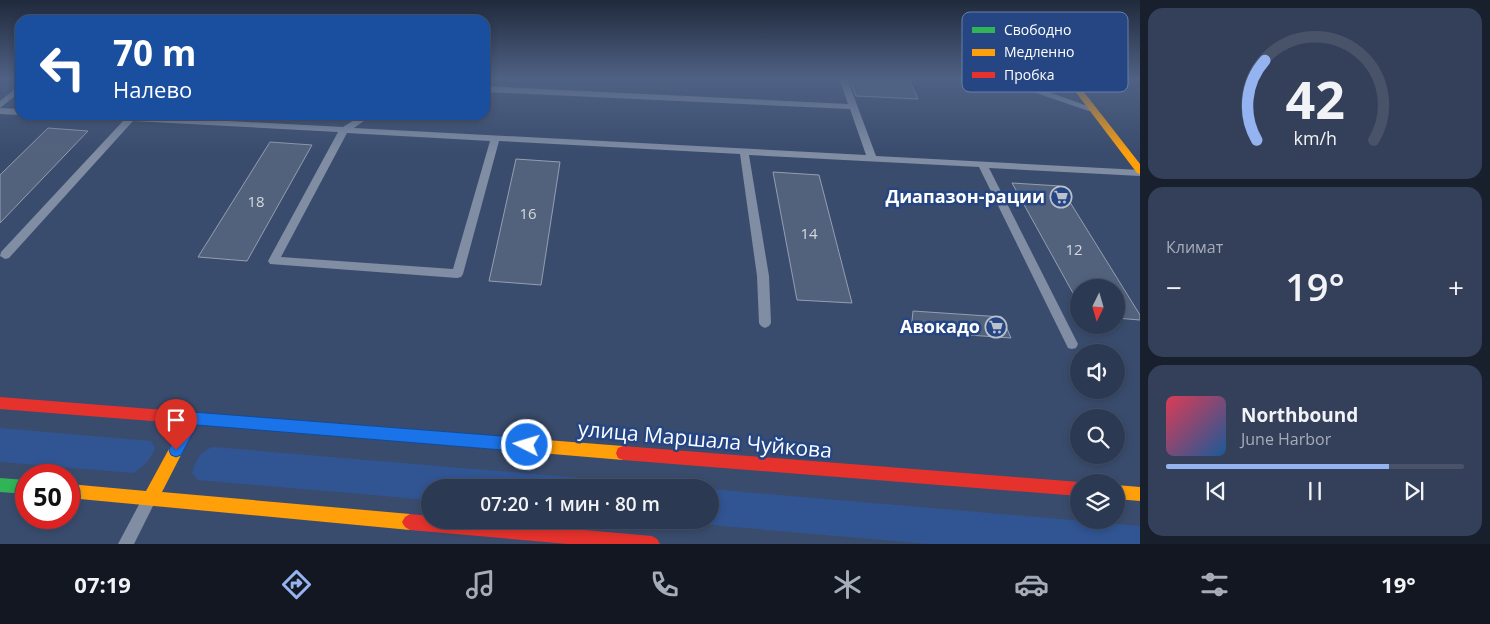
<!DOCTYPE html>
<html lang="ru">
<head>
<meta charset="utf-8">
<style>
	:root { --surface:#2c3952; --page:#344059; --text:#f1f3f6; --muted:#a6acb8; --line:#485369; --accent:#95b2f1 }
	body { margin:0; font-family:"Open Sans",sans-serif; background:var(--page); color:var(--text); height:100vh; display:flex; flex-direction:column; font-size:19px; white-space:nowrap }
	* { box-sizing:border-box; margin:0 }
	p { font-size:16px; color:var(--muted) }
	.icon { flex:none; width:28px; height:28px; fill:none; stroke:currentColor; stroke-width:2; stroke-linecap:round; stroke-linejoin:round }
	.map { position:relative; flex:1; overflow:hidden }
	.drawer { display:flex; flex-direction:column; gap:8px; padding:8px; background:#181f2d; width:350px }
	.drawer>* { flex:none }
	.hud { position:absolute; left:15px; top:15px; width:475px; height:105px; border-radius:15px; box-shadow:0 2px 8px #0003,0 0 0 1px var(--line); background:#1a4fa0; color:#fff; overflow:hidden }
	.needle { width:32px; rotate:185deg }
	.controls { position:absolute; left:1070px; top:279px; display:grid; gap:10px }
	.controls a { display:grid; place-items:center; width:55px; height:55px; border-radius:50%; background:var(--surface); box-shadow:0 2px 8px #0003,0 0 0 1px var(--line); font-size:25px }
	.speed { position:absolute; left:15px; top:464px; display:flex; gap:10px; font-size:25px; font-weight:700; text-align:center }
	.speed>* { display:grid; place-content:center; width:65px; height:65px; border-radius:50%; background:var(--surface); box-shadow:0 2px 8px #0003,0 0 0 1px var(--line); line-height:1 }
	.speed .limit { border:8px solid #d22; background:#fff; color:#111 }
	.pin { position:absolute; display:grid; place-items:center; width:42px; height:42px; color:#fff; margin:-51px -21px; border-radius:50% 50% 50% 0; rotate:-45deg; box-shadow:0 0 5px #0007 }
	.pin .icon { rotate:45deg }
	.me { position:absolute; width:55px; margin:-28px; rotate:275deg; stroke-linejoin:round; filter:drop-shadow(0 0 4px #0008) }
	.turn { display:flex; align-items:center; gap:18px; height:105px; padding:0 15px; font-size:22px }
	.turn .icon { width:65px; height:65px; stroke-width:2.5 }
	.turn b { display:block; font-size:35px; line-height:42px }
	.big { font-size:38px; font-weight:600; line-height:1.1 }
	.drawer .widget { flex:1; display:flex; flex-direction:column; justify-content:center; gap:8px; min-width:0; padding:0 18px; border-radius:15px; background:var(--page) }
	.drawer .dial { align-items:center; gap:0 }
	.dial svg { height:130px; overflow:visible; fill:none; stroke:var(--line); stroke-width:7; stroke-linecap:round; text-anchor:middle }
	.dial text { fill:var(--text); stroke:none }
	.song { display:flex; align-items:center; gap:15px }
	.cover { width:60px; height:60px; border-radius:8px; background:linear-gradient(135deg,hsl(350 70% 55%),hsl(210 70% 35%)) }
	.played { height:5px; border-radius:2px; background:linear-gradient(90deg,var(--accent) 75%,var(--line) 75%) }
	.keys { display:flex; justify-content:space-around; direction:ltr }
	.heat { display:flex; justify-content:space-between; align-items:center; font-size:28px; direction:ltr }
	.trip { position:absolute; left:421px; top:479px; width:298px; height:50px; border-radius:25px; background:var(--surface); box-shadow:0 2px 8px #0003,0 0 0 1px var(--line); font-weight:600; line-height:50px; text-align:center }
	.tab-bar { display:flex; height:80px; justify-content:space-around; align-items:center; background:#121721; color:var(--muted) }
	.tab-bar .icon { width:35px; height:35px }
	.tab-bar .on { color:var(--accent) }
	.tab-bar b { font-size:22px; color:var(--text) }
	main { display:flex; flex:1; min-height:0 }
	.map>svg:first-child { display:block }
	.green { fill:#315593 }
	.building { fill:#53627c; stroke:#949eb1 }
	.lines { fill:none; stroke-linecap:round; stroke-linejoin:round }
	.lane { fill:#808da3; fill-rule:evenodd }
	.fast { fill:#30b455; fill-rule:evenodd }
	.slow { fill:#ff9f0a; fill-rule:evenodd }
	.jam { fill:#e5322d; fill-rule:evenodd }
	.route { fill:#1a73e8; stroke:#114b97 }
	.labels { text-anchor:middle; stroke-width:5; stroke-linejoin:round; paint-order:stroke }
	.number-label { font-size:15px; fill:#d4d8de }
	.poi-label { font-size:18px; font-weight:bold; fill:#fff; stroke:#254682; text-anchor:end }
	.near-street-label { font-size:21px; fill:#fff; stroke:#254682 }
	.key { fill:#254682; stroke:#667ea8; stroke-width:1 }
	.key-label { font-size:14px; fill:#fff }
</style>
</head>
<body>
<main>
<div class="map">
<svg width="1140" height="544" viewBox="0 0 1140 544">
	<rect width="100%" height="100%" fill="#3a4c6d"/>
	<path class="green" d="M0 428 151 441 155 448C151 460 144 466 133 473L0 462Z
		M213 447 690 487 430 488V500L198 480 192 473C196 460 200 451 213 447Z
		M710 489 1140 526V544H929L654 520H710Z"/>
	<path class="building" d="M849 78H908L918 99 856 96Z
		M48 128 88 131 0 223V175Z
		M270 142 312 145 247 261 198 257Z
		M516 159 560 162 541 285 489 281Z
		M773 172 819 175 852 303 797 300Z
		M1012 183 1060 186 1140 315V320L1116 318V288H1079V304Z
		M913 311 1002 317 1011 338 911 331Z"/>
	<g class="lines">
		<path class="lane" d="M839 78H847L876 156 1140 170V176L989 168 1078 344 1076 348 1072 349 1068 348 979 167 749 155 769 276 771 323 769 326 765 328 761 326 759 323 757 276 740 154 499 141 463 274 461 277 457 278 270 264 268 261 338 132 133 121 9 258 5 259 0 256 1 252 123 121 66 118 62 115H116L343 127 362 115H372L354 128 866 155 850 109 485 92V86L848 104ZM347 133 490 141 453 269 281 257Z
			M1007 78H1015L1018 81 1096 109 1095 111H1089L1012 85Z
			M20 85V92L0 108V101Z
			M0 108 20 109V115L0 114Z
			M148 495 153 497 155 502 134 544H118L143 497Z"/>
		<path class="fast" d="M0 478 26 480V494L0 492Z"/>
		<path class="slow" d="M1065 78H1073L1140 164V174L1137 173Z
			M193 412 198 414 200 418 162 492 410 514 415 517 418 522 415 527 410 530 69 498V484L146 491 188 414Z
			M317 422 623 446 628 448 630 453 628 458 623 460 317 434 312 432 310 428 312 424Z
			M1116 485 1140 487V501L1116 499Z"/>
		<path class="jam" d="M0 397 317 422 322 424 324 428 322 432 317 434 0 409Z
			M623 446 1079 482H1081H1079V496L623 460 618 458 616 453 618 448Z
			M410 514 430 516V520H471L652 536 657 539 660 544H568L410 530 405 527 402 522 405 517Z"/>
	</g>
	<linearGradient id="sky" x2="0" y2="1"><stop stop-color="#202a3c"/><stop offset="0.51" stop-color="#4f6184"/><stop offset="1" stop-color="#4f6184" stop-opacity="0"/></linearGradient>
	<rect width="1140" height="154" fill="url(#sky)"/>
	<path class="route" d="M193 412 527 438 532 440 534 445 532 450 527 452 197 425 181 455 176 457 171 455 169 450 171 445 188 414Z"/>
	<defs>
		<g id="supermarket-ring" transform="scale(1.125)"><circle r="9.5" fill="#254682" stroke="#bac0cc" stroke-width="1.5"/><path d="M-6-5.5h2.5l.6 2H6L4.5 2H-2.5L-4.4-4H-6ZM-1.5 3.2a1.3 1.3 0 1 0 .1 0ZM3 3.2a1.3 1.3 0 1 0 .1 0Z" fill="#bac0cc"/></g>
	</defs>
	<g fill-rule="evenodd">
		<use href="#supermarket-ring" x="1061" y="197"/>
		<use href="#supermarket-ring" x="996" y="327"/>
	</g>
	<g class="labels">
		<g class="number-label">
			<text x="256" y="207">18</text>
			<text x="528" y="219">16</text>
			<text x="809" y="239">14</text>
			<text x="1074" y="255">12</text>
		</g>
		<g class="poi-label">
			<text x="1045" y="203">Диапазон-рации</text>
			<text x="980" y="333">Авокадо</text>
		</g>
		<g class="near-street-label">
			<text transform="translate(705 440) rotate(5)" y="7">улица Маршала Чуйкова</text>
		</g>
	</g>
	<rect x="962" y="12" width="166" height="80" rx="8" class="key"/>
	<rect x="972" y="27" width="23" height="6" fill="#30b455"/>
	<rect x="972" y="49" width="23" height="7" fill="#ff9f0a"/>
	<rect x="972" y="72" width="23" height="6" fill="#e5322d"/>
	<g class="key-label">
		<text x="1004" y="35">Свободно</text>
		<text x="1004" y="57">Медленно</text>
		<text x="1004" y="80">Пробка</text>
	</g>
</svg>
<div class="controls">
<a><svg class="needle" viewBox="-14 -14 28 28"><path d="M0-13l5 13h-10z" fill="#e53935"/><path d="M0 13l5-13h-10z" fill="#a6acb8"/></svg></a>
<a><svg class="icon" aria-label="sound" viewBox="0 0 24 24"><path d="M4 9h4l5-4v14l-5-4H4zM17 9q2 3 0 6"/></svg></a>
<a><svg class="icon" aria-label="search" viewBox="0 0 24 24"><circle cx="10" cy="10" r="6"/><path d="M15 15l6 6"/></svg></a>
<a><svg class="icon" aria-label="layers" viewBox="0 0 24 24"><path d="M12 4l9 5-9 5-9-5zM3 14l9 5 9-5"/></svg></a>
</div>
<div class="speed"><div class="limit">50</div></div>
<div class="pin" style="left:176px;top:450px;background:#d93025"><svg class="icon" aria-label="arrive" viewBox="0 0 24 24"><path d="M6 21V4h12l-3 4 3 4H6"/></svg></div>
<svg class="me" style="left:527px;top:445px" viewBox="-20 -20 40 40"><circle r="17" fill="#1a73e8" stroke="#fff" stroke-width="3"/><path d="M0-11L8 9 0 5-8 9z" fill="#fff"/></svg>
<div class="trip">07:20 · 1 мин · 80 m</div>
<div class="hud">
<div class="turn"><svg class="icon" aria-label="left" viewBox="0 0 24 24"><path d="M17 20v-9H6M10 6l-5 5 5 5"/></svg><div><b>70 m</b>Налево</div></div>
</div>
</div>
<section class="drawer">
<div class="widget dial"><svg viewBox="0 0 100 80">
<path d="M14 69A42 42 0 1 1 86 69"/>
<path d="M14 69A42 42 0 0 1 19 20" stroke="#95b2f1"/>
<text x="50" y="56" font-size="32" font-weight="700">42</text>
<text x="50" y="72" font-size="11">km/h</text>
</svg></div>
<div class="widget"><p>Климат</p>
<div class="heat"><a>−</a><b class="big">19°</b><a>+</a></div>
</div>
<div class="widget">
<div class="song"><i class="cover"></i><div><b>Northbound</b><p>June Harbor</p></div></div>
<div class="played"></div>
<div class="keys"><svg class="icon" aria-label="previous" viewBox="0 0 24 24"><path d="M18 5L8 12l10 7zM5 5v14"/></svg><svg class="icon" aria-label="pause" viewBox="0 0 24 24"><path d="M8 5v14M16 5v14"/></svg><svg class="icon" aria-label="next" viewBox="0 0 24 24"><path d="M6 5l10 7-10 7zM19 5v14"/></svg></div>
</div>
</section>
</main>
<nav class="tab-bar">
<b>07:19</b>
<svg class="icon on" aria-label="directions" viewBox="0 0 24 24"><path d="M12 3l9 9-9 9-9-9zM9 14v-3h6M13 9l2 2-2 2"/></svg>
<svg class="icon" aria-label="music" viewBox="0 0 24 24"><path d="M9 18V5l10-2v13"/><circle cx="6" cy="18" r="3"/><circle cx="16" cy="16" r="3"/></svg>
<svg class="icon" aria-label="phone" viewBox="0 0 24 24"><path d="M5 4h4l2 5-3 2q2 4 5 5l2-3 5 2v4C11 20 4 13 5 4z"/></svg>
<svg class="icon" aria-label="climate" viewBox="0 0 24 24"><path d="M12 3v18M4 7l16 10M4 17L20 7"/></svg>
<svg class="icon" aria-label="car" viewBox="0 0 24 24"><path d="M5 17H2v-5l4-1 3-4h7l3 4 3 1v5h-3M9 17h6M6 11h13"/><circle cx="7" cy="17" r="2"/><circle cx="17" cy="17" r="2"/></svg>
<svg class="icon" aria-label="filters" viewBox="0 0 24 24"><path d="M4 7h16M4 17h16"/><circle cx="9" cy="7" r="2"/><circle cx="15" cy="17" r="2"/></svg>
<b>19°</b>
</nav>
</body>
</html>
